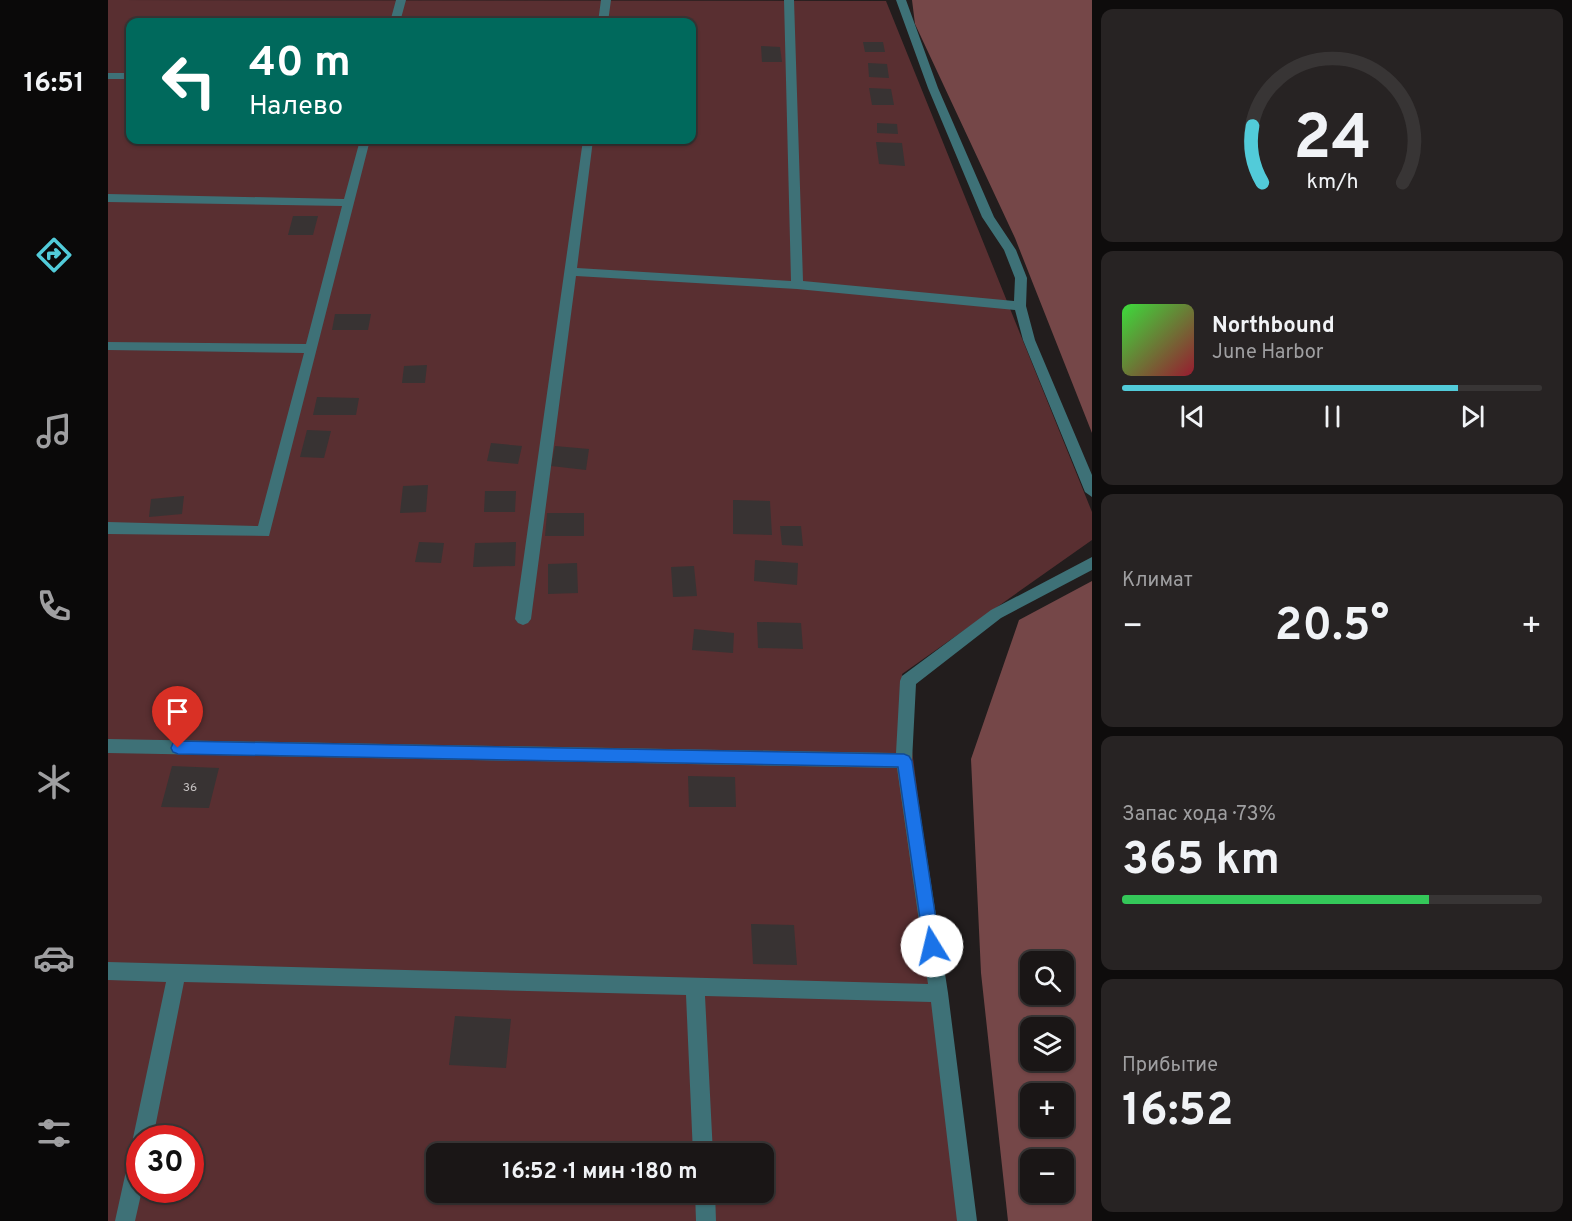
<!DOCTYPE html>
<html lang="ru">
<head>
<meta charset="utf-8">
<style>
	:root { --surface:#1a1616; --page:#272323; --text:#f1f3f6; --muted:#9f9fa1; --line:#383535; --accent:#52cbd9 }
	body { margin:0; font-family:Overpass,sans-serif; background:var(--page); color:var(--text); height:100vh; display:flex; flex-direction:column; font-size:22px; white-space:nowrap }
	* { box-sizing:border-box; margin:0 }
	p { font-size:20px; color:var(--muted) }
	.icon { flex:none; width:33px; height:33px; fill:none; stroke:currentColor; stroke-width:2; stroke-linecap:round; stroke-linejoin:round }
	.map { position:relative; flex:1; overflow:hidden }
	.side { display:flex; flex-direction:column; gap:9px; padding:9px; background:#0e0c0c; width:480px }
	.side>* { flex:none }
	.banner { position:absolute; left:18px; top:18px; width:570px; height:126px; border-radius:12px; box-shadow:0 2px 4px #0004,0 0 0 2px var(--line); background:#00695c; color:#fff; overflow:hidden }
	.fabs { position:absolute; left:912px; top:951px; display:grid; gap:12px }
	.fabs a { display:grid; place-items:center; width:54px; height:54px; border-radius:12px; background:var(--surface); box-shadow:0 2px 4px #0004,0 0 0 2px var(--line); font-size:30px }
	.speed { position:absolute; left:18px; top:1125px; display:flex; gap:12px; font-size:30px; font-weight:700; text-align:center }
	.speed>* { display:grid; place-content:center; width:78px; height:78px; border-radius:50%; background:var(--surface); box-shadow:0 2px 4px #0004,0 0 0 2px var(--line); line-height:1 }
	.speed .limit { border:9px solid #d22; background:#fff; color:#111 }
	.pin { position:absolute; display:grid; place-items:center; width:51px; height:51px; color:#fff; margin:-62px -26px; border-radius:50% 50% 50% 0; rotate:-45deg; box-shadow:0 0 6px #0007 }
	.pin .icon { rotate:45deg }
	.me { position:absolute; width:66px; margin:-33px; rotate:351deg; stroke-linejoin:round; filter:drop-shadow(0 0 4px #0008) }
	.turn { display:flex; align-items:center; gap:21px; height:126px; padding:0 24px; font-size:27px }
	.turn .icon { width:78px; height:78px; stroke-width:2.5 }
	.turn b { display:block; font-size:42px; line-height:51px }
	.big { font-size:45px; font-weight:700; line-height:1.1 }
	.side .tile { flex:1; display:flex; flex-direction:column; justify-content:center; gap:9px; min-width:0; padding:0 21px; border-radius:12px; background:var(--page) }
	.side .dial { align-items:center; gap:0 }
	.dial svg { height:156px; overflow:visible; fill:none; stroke:var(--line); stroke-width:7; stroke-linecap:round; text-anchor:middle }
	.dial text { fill:var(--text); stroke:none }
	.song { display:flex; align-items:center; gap:18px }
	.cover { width:72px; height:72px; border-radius:9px; background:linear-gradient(135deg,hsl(120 70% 55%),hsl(350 70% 35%)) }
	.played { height:6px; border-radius:3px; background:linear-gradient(90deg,var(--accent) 80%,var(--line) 80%) }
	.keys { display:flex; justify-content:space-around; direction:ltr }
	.heat { display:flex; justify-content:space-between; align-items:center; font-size:33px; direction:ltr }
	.charge { height:9px; border-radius:4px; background:linear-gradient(90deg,#34c759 73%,var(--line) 0) }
	.trip { position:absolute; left:318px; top:1143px; width:348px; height:60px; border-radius:12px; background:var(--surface); box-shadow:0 2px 4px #0004,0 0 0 2px var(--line); font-weight:700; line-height:60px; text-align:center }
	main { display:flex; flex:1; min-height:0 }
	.tabs { display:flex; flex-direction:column; width:108px; justify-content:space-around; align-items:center; background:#0a0909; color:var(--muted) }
	.tabs .icon { width:42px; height:42px }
	.tabs .current { color:var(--accent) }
	.tabs b { font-size:27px; color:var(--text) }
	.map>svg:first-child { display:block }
	.green { fill:#592f31; fill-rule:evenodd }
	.forest { fill:#754748; fill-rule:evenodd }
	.building { fill:#383333 }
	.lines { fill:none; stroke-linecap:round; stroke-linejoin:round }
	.minor { fill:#3e7177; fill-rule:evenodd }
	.route { fill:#1a73e8; stroke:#114b97; stroke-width:1.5 }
	.labels { text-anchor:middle; stroke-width:6; stroke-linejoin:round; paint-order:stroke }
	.number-label { font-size:12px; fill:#c5c1c1 }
</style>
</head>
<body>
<main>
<nav class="tabs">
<b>16:51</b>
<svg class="icon current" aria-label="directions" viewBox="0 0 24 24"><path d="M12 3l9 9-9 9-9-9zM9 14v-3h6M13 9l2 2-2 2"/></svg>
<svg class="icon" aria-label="music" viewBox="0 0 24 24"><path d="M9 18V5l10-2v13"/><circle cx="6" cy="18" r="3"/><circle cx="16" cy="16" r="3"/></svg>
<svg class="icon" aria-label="phone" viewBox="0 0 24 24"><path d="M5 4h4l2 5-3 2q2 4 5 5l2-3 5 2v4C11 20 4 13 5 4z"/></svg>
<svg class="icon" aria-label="climate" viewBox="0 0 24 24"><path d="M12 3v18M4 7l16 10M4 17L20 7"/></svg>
<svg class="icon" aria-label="car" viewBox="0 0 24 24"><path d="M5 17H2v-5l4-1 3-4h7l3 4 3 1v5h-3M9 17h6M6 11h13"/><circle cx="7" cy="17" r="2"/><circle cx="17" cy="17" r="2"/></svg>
<svg class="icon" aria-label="filters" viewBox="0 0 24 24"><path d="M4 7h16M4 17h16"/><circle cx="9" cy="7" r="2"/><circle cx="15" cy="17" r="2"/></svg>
</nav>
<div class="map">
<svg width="984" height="1221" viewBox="0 0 984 1221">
	<rect width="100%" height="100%" fill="#221d1d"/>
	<path class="green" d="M0 0 778 1 984 512V540L794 674 866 1221H0ZM22 22H584V140H22ZM32 1138H82V1190H32ZM328 1154H656V1192H328Z"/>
	<path class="forest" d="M804 0H984V433L907 238 807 24Z
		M984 581V1221H900L873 973 863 759 911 620ZM922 962H956V994H922ZM922 1028H956V1060H922ZM922 1094H956V1126H922ZM922 1160H956V1192H922Z"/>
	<path class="building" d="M755 42H775L777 52H757Z
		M653 46 672 47 674 62H654Z
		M760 63 779 64 781 78 761 77Z
		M761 88 783 89 786 105H764Z
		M769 123 789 124 790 134 769 133Z
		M768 142 794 143 797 166 771 164Z
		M185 216H210L205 235H180Z
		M227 314H263L260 330H224Z
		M319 365 317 383H294L296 366Z
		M209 397 251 398 248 415H205Z
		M199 430 223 431 216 458 192 457Z
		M383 443 414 446 410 464 379 461Z
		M447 446 481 449 478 470 443 466Z
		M320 485 318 512 292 513 295 486Z
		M377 491H408L407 512H376Z
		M76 496 74 514 41 517 43 499Z
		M625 500 662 501 664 535 625 534Z
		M439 513H476V536H437Z
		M672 526H693L695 546 674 545Z
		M311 542 336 543 333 563 307 562Z
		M408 542 407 566 365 567 367 543Z
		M647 560 690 563 689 585 646 581Z
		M469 563 470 593 440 594V564Z
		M586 566 589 596 565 597 563 567Z
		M649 622 693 623 695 649 650 648Z
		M586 629 626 633 625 653 584 650Z
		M64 766 111 768 101 808 53 807Z
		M580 776 627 777 628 807H581Z
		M643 924 686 925 689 965 645 964Z
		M347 1016 403 1019 398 1068 341 1065Z"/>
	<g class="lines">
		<path class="minor" d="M288 0H298L292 22H282Z
			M493 0H503L500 22H490Z
			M676 0H686L695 281 906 301 907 278 896 250 874 217 820 88 788 0H798L830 88 886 217 908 250 919 278 918 306 927 340 984 475V497L977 492 915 340 907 310 689 289 468 276 423 619 420 623 415 625 410 623 407 619 475 140H485L469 268 683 281Z
			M0 73H22V79H0Z
			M252 140H262L161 536 0 534V522L150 526 196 353 0 350V342L198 344 234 206 0 202V194L236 199Z
			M984 557V570L893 618 808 684 804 761 840 993 869 1221H849L823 1002 597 996 605 1154H585L578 995 76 982 45 1138H32V1190H34L27 1221H7L22 1153 28 1145 25 1138 58 982 0 980V962L820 984 789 768 0 753V739L788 753 792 681 794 676 883 610Z
			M587 1192H607L608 1221H588Z"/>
	</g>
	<path class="route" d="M70 741 796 754 801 756 804 761 832 946 830 952 824 955 818 952 816 946 790 767 70 754 65 752 63 748 65 743Z"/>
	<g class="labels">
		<g class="number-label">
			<text x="82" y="791">36</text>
		</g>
	</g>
</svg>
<div class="fabs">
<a><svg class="icon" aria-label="search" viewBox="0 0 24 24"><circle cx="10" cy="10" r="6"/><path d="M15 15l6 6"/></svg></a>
<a><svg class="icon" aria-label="layers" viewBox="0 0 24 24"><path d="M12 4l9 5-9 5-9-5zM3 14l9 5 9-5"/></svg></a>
<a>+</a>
<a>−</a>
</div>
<div class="speed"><div class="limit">30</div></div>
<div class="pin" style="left:70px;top:748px;background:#d93025"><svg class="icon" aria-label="arrive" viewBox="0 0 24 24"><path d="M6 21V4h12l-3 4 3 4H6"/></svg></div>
<svg class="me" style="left:824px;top:946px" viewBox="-20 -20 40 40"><circle r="19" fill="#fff"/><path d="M0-13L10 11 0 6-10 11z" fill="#1a73e8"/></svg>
<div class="trip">16:52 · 1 мин · 180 m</div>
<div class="banner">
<div class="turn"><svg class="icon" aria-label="left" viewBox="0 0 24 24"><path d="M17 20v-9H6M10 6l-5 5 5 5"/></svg><div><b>40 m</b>Налево</div></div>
</div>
</div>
<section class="side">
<div class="tile dial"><svg viewBox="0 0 100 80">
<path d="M14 69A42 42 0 1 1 86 69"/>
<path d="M14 69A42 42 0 0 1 9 40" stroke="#52cbd9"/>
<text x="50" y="56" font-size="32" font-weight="700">24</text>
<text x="50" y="72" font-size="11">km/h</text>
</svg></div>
<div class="tile">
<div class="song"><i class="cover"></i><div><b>Northbound</b><p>June Harbor</p></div></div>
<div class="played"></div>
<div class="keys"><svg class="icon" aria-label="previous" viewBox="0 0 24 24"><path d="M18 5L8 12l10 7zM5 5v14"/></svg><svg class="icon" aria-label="pause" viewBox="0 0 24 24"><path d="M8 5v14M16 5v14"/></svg><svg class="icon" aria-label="next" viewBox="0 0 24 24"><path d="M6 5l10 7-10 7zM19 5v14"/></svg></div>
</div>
<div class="tile"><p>Климат</p>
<div class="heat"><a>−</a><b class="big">20.5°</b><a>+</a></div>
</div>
<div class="tile"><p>Запас хода · 73%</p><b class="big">365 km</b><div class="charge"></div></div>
<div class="tile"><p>Прибытие</p><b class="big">16:52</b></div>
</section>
</main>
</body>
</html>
